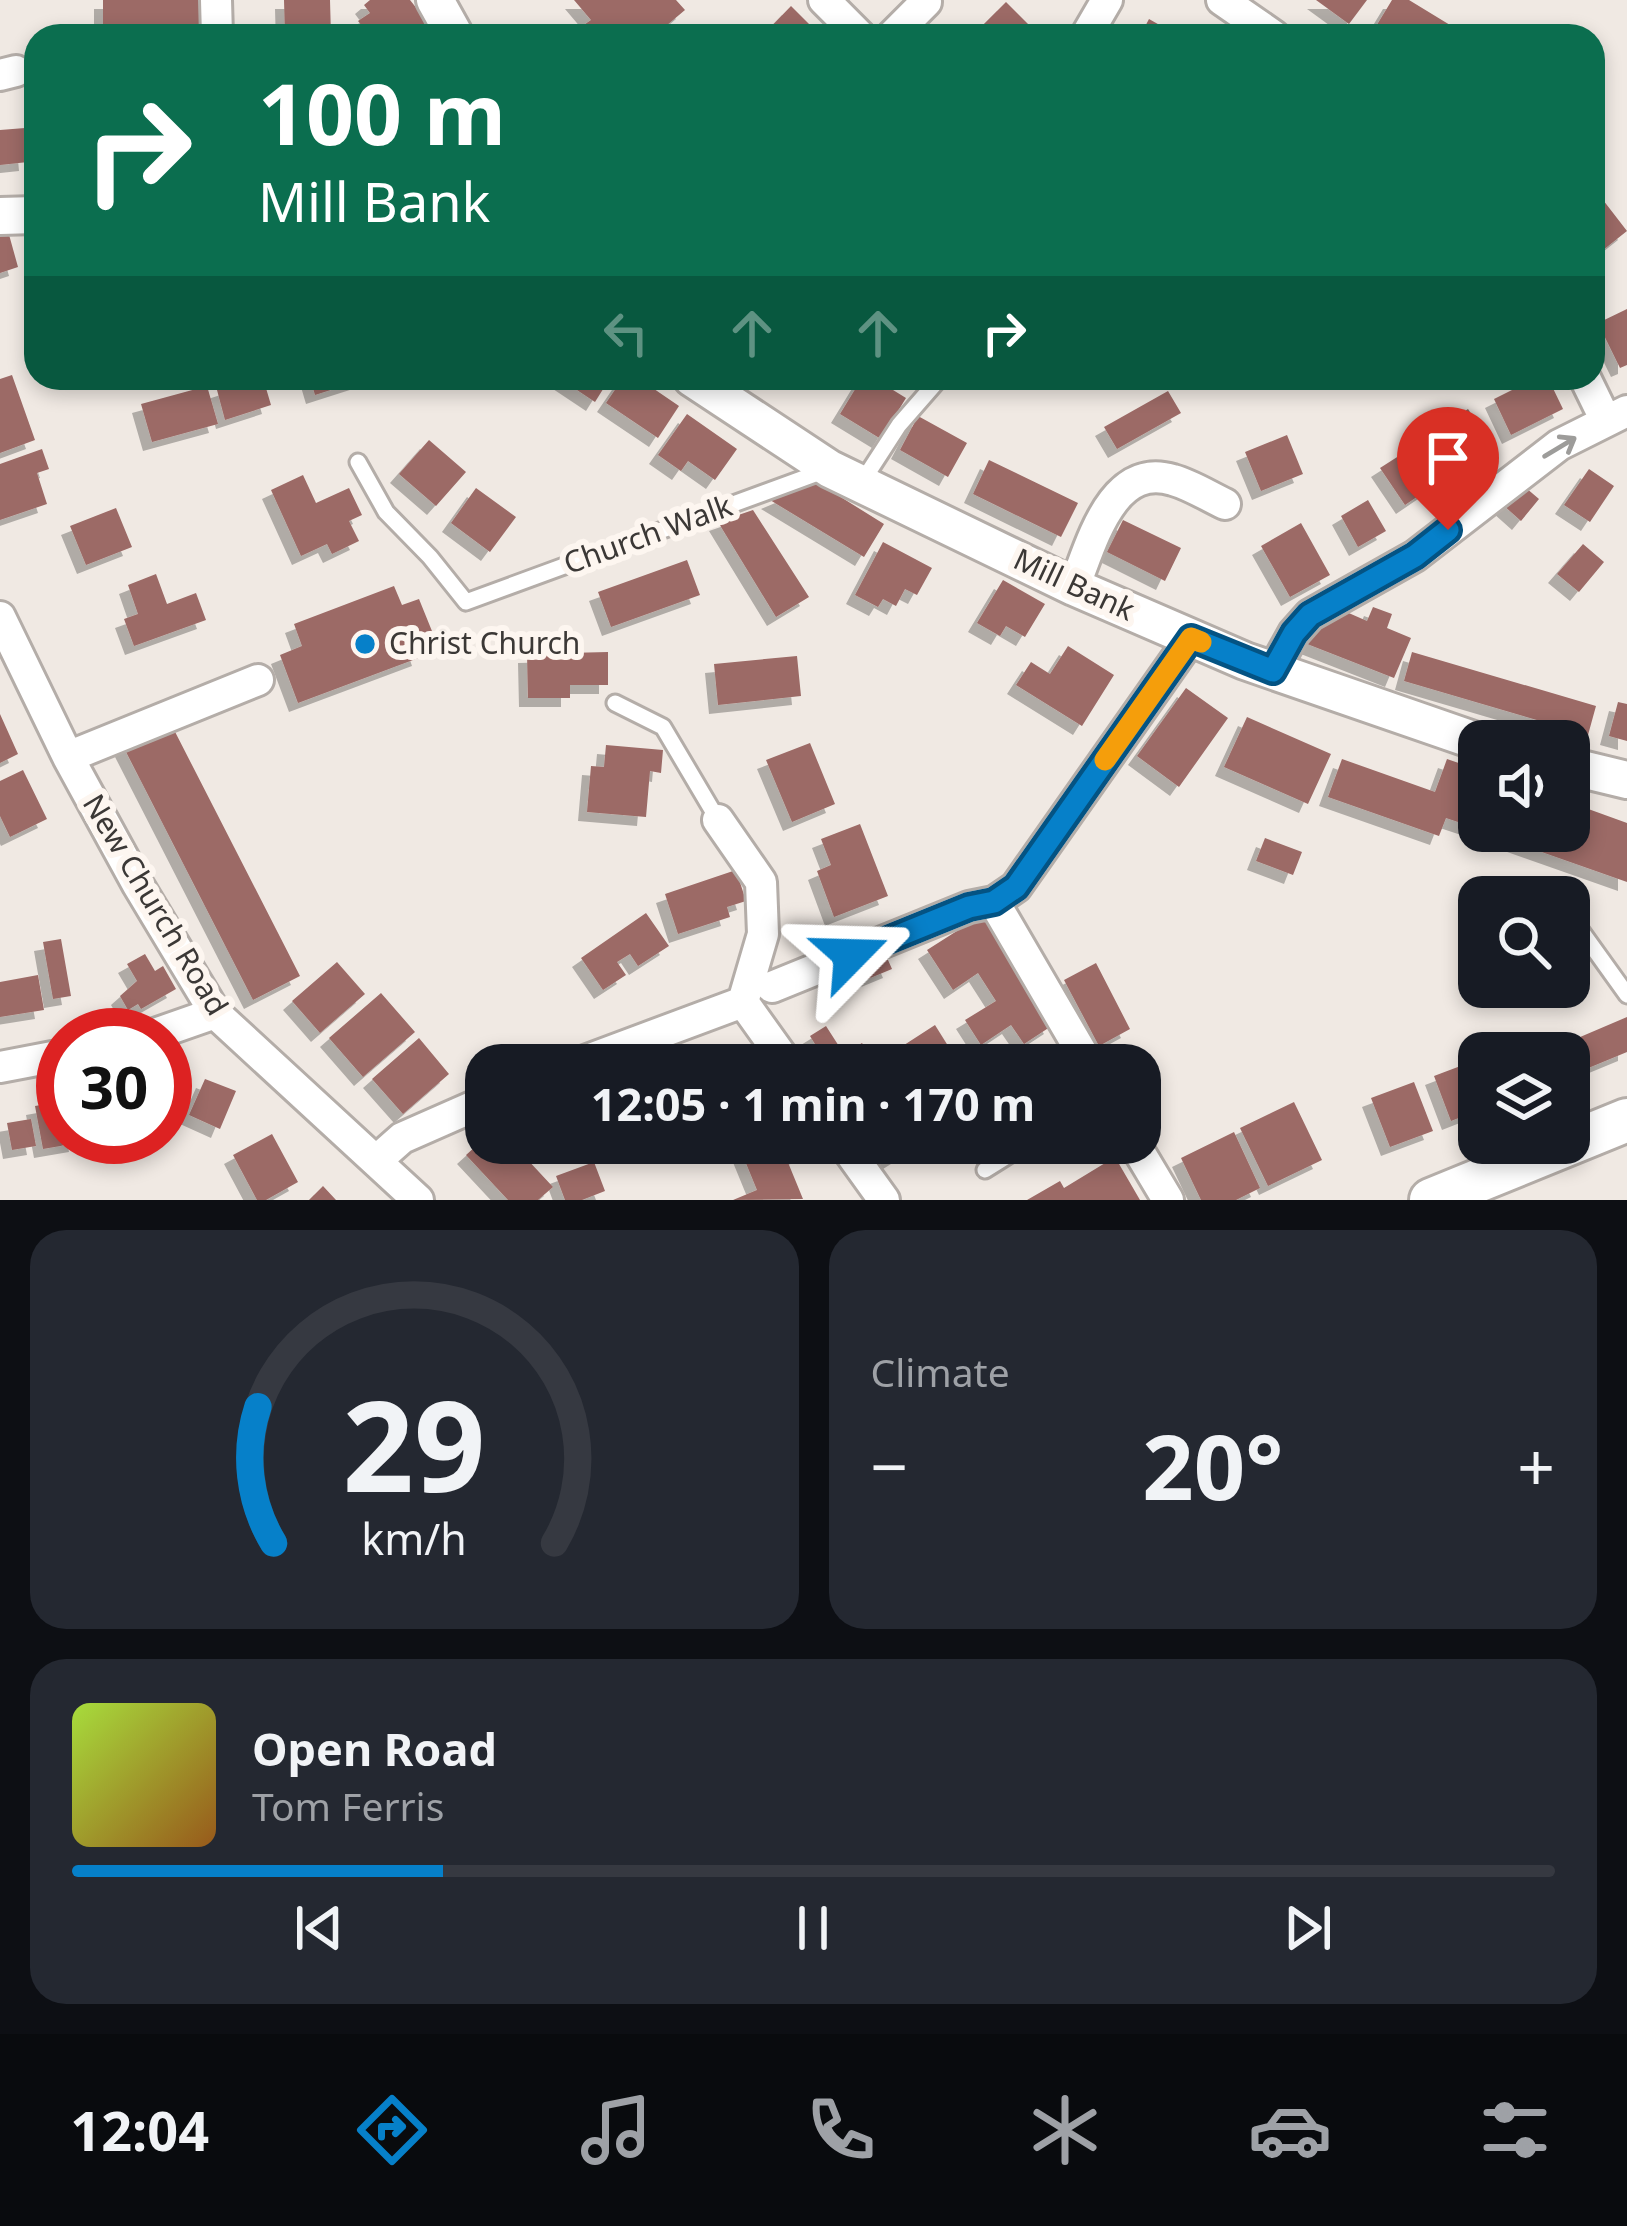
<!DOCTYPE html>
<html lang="en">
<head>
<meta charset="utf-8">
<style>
	:root { --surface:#171b24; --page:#242831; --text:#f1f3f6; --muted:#9ea1a6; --line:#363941; --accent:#0680c9 }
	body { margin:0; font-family:"Noto Sans",sans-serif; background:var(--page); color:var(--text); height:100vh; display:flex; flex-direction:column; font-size:45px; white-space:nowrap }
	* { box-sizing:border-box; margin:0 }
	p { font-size:39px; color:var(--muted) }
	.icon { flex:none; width:66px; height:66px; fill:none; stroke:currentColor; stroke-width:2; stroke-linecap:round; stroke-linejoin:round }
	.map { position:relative; height:1200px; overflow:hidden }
	.drawer { display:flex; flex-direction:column; gap:30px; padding:30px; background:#0d0f14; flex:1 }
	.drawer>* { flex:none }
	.guide { position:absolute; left:24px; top:24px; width:1581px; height:366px; border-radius:36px; box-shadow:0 6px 18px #0003; background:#0b6e4f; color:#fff; overflow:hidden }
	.tools { position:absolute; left:1458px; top:720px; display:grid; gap:24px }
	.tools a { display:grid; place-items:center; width:132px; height:132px; border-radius:24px; background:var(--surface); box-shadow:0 6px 18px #0003; font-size:60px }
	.speed { position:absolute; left:36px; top:1008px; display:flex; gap:24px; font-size:60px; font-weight:700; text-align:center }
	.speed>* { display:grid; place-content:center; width:156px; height:156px; border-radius:50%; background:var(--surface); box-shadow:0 6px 18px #0003; line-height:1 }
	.speed .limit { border:18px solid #d22; background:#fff; color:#111 }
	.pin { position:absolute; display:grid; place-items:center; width:102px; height:102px; color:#fff; margin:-123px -51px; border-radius:50% 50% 50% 0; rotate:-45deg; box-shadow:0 0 12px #0007 }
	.pin .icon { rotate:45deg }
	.me { position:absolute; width:132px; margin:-66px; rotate:68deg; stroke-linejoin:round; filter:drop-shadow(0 0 9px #0008) }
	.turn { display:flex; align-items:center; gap:42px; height:252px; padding:0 36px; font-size:54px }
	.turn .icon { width:156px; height:156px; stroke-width:2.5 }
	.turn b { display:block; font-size:84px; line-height:102px }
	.lanes { display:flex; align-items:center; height:114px; padding:0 36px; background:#0003; justify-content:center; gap:60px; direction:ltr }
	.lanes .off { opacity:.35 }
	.big { font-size:90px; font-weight:700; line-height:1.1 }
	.drawer .widget { flex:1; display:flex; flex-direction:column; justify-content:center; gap:18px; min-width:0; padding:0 42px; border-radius:36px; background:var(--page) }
	.drawer .dial { align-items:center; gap:0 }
	.dial svg { height:312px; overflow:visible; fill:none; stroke:var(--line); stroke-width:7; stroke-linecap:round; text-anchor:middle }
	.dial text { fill:var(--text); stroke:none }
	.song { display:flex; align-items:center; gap:36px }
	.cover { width:144px; height:144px; border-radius:18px; background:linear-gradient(135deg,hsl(80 70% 55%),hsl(30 70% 35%)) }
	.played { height:12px; border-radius:6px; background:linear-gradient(90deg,var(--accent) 25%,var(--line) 25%) }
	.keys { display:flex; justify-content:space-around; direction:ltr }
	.heat { display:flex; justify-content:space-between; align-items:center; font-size:66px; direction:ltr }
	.drawer .tiles { flex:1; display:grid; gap:30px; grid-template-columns:1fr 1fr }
	.widget:last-child { grid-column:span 2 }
	.trip { position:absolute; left:465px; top:1044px; width:696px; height:120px; border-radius:36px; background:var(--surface); box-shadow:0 6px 18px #0003; font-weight:700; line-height:120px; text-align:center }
	.tab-bar { display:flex; height:192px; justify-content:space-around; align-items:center; background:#090b0e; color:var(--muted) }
	.tab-bar .icon { width:84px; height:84px }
	.tab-bar .active { color:var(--accent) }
	.tab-bar b { font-size:54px; color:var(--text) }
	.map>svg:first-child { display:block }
	.building { fill:#9c6a66; filter:url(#shadow) }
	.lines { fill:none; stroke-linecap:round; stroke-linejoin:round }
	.service-casing { stroke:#b4ada8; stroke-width:21 }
	.minor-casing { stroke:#b4ada8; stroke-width:36 }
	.tertiary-casing { stroke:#b4ada8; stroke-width:42 }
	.secondary-casing { stroke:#b4ada8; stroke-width:48 }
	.service { stroke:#fff; stroke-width:15 }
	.minor { stroke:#fff; stroke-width:30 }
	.tertiary { stroke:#fff; stroke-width:36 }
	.secondary { stroke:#fff; stroke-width:42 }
	.oneway { stroke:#9d9c9a }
	.route-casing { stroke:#045383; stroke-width:30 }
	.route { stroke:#0680c9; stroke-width:21 }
	.slow { stroke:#f59e0b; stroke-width:21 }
	.poi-dot { fill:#0680c9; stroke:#fdf6f0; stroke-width:4.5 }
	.labels { text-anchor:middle; stroke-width:12; stroke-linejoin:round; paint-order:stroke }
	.street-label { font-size:30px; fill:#3b3836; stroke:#fdf6f0 }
	.poi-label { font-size:30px; fill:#3b3836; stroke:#fdf6f0; text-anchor:start }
</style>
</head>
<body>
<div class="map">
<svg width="1627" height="1200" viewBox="0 0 1627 1200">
	<defs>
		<filter id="shadow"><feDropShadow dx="-9" dy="9" stdDeviation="0" flood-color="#0004"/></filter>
	</defs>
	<rect width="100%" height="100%" fill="#f0e9e3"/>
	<path class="building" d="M103 0H211V31H103Z
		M284 0H330L331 36H285Z
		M370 0H410L433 29 424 36H370L358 21 370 13 364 5Z
		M574 0H676L685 10 654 36H589L581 27 591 20Z
		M1316 0H1367L1349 24Z
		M1392 0H1409L1450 25 1444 36H1377L1372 33Z
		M1006 2 1037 33 1034 36H972Z
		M791 6 821 36H762Z
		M1149 19 1179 36H1140Z
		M25 128 28 162 0 165V130Z
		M1593 187 1627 231 1593 258Z
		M8 231 18 267 0 273V234Z
		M1627 309V365L1620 368 1598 323Z
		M12 375 35 440 0 453V379Z
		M240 378H263L271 405 225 420 217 390 242 382Z
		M310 378H364L365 379 315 395Z
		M559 378H610L595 402Z
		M623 378H638L679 406 658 438 606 403Z
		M862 378H882L880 382 906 398 881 439 840 414Z
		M1536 378H1548L1563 409 1511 435 1494 399Z
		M207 386 218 424 152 442 141 404Z
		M1168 391 1181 413 1117 449 1104 427Z
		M1468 409 1491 444 1440 479 1416 445Z
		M687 414 737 449 715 480 688 461 681 471 658 455Z
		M918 416 967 443 948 477 900 450Z
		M1287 435 1303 474 1261 491 1245 452Z
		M429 440 466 472 436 506 399 474Z
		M42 449 49 469 37 473 47 504 0 520V464Z
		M1405 452 1430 488 1405 505 1380 468Z
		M989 460 1078 503 1061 537 973 494Z
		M1589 469 1614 486 1590 522 1564 505Z
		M303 475 316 503 349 488 362 515 349 521 359 541 332 554 327 544 301 556 271 490Z
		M815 481 884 524 864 557 770 500Z
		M1520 483 1539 499 1521 521 1502 504Z
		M476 488 516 517 490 552 451 523Z
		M1368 500 1386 531 1358 547 1341 516Z
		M116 508 132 547 86 565 70 526Z
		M753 510 809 597 776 617 718 522Z
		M1123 520 1181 548 1165 581 1107 552Z
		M1301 523 1330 575 1290 597 1261 546Z
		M883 542 932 568 917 595 905 589 896 606 883 599 878 607 855 595Z
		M1583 544 1604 562 1579 592 1557 574Z
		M687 560 700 595 611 627 598 592Z
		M156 574 167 604 196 593 206 620 134 646 124 619 138 614 128 585Z
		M1003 580 1045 604 1025 637 1006 626 1000 636 977 623Z
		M394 586 402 605 419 599 436 641 418 648 421 657 298 703 280 655 302 646 294 624Z
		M1335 607 1367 621 1373 607 1392 614 1387 628 1411 638 1394 678 1297 640Z
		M1068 646 1114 675 1082 726 1016 685 1031 662 1050 674Z
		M608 652V685H570V698H528L527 654Z
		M1412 652 1596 706 1588 735 1404 681Z
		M797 656 801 696 718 705 714 664Z
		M1186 688 1228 718 1179 787 1137 756Z
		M1618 702 1627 704V741L1609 736Z
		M0 714 18 754 0 763Z
		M1247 717 1331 754 1308 804 1224 767Z
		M170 722 300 976 253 1000 123 746Z
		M810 743 835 804 792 822 766 760Z
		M606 745 663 750 661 773 650 771 646 817 587 812 591 766 604 767Z
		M1342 759 1435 792 1447 759 1479 770V829L1446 818 1439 836 1328 797Z
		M23 770 47 819 10 837 0 816V781Z
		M1569 802 1627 823V882L1485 832 1569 831Z
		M860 824 888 896 834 917 817 871 831 865 821 839Z
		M1265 838 1302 852 1293 875 1256 861Z
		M736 870 746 901 727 907 730 917 678 934 665 894Z
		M646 913 669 946 638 966 630 954 617 962 626 975 603 990 581 958Z
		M982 915 1053 1025 1024 1044 1011 1025 981 1045 965 1020 996 1001 978 973 953 990 927 950Z
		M61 939 71 996 53 999 43 942Z
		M884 951 892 969 834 993 826 974Z
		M145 954 155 971 163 966 176 989 141 1009 138 1004 128 1010 120 996 137 981 127 964Z
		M337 962 365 994 320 1033 292 1001Z
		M1096 963 1130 1029 1099 1046 1064 980Z
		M38 975 44 1010 0 1017V982Z
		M381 993 415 1032 363 1077 329 1038Z
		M1627 1017V1052L1569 1076V1053H1554L1552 1049Z
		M935 1025 960 1065H884L881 1060Z
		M826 1026 844 1054 862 1043 872 1058 861 1065H828L810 1036Z
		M419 1038 449 1074 403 1114 372 1079Z
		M1479 1059V1110L1451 1121 1434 1076Z
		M205 1079 236 1091 220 1129 189 1115Z
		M1414 1082 1433 1131 1390 1147 1371 1098Z
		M63 1101V1137H77L78 1143 43 1149 35 1106Z
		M1294 1102 1322 1160 1268 1186 1240 1128Z
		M31 1119 36 1146 12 1150 7 1123Z
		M1234 1132 1260 1188 1236 1200H1201L1181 1158Z
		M272 1134 298 1182 266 1200H257L233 1155Z
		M486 1137V1143H512L553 1187 538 1200H508L466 1155Z
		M759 1143H797L802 1154 787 1160 803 1199 733 1200 757 1190 741 1151Z
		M881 1143H919L892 1160Z
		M1115 1157 1140 1200H1027L1060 1181 1064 1188Z
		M594 1162 605 1191 582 1200H565L556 1176Z
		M323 1186 336 1200H309Z"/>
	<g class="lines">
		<g class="service-casing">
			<path id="service" d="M358 462 386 512 430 557 466 602 826 470
				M862 482 899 425 940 378
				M615 703 663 727 718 820
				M1569 914 1627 995
				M985 1170 1028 1143"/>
		</g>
		<g class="minor-casing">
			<path id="minor" d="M216 0 217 36
				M824 0 860 36
				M1222 0 1274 36
				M892 36 926 2
				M1086 36 1107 0
				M0 75 16 71
				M1585 378 1606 421
				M1074 587C1091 546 1111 461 1173 480 1191 485 1208 496 1225 504
				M0 617 68 757 138 885 215 1013 418 1200
				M1273 671 1294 633 1310 615 1415 556 1559 445 1627 411
				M68 757 258 680
				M772 987 969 907 994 902
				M743 1002 788 1065
				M152 1035 215 1013
				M574 1065 743 1002 763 934 761 882 718 820
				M1089 1065 994 902 1016 887 1191 638
				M0 1067 63 1055
				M843 1143 884 1200
				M1134 1143 1168 1200
				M376 1161 402 1138 486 1101"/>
		</g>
		<g class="tertiary-casing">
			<path id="tertiary" d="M435 0 455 36
				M0 216 36 215
				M692 378 830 469 1074 587 1245 661 1479 742
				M1569 766 1627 780"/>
		</g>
		<g class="secondary-casing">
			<path id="secondary" d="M1431 1200 1627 1120"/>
		</g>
		<use href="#service" class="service"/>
		<use href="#minor" class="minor"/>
		<use href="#tertiary" class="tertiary"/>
		<use href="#secondary" class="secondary"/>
	</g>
	<defs><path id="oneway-shaft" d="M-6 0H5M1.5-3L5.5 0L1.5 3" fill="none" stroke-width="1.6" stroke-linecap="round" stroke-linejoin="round" transform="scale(3)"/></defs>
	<use class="oneway" href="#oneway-shaft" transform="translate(1560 447) rotate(-31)"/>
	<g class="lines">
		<g class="route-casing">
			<path id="route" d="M851 955 969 907 994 902 1016 887 1191 638 1273 671 1294 633 1310 615 1415 556 1448 530"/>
		</g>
		<use href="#route" class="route"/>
		<path class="slow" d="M1105 760 1191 638 1201 642"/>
	</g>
	<circle class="poi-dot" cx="365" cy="644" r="12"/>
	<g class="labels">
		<g class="street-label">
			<text transform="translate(648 535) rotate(-20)" y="10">Church Walk</text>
			<text transform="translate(1074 585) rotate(25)" y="10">Mill Bank</text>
			<text transform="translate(155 905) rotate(59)" y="10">New Church Road</text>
		</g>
		<g class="poi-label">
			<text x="389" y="654">Christ Church</text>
		</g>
	</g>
</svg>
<div class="tools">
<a><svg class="icon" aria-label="sound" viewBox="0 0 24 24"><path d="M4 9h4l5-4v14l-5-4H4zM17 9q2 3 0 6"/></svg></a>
<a><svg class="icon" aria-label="search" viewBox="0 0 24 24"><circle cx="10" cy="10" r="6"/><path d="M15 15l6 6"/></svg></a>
<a><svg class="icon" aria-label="layers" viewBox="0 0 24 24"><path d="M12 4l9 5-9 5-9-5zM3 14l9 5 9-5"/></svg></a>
</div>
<div class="speed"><div class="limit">30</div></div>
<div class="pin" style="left:1448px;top:530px;background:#d93025"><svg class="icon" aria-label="arrive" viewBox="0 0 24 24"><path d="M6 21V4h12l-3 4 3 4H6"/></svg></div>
<svg class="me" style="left:851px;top:955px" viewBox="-20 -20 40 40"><path d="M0-17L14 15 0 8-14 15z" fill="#0680c9" stroke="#fff" stroke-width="4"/></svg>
<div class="trip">12:05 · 1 min · 170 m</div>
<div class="guide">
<div class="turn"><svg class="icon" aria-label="right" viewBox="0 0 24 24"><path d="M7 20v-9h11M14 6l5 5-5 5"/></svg><div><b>100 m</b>Mill Bank</div></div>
<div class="lanes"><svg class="icon off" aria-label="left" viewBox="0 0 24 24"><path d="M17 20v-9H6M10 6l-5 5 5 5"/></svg><svg class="icon off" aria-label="ahead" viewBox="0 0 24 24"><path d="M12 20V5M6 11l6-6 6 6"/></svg><svg class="icon off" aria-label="ahead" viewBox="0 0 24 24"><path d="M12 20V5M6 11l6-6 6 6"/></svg><svg class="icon" aria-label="right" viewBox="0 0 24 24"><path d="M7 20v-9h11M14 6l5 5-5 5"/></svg></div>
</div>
</div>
<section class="drawer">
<div class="tiles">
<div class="widget dial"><svg viewBox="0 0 100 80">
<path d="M14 69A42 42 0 1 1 86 69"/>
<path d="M14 69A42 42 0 0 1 10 34" stroke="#0680c9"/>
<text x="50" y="56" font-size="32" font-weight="700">29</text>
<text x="50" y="72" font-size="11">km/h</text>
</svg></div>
<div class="widget"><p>Climate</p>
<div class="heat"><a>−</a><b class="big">20°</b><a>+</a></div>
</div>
<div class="widget">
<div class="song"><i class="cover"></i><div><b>Open Road</b><p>Tom Ferris</p></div></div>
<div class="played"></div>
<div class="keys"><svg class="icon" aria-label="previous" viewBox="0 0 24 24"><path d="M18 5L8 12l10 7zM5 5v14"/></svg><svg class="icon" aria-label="pause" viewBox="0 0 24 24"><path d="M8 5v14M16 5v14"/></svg><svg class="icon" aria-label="next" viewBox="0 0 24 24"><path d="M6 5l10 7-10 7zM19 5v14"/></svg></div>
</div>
</div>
</section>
<nav class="tab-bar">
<b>12:04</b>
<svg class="icon active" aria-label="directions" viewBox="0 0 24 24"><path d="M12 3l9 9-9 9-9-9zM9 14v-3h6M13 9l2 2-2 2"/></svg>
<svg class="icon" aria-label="music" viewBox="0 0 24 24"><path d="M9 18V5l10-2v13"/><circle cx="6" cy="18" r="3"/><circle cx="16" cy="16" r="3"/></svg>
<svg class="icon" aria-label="phone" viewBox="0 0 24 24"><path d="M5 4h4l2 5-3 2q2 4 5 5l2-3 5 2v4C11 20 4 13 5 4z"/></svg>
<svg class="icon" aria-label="climate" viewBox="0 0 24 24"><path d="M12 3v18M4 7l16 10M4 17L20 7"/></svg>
<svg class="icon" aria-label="car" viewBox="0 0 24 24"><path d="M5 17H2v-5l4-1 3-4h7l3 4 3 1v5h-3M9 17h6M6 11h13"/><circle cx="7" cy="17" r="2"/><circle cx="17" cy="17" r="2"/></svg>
<svg class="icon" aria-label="filters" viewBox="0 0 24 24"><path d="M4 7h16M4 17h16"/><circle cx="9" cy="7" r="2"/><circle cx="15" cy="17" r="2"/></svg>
</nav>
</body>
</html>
